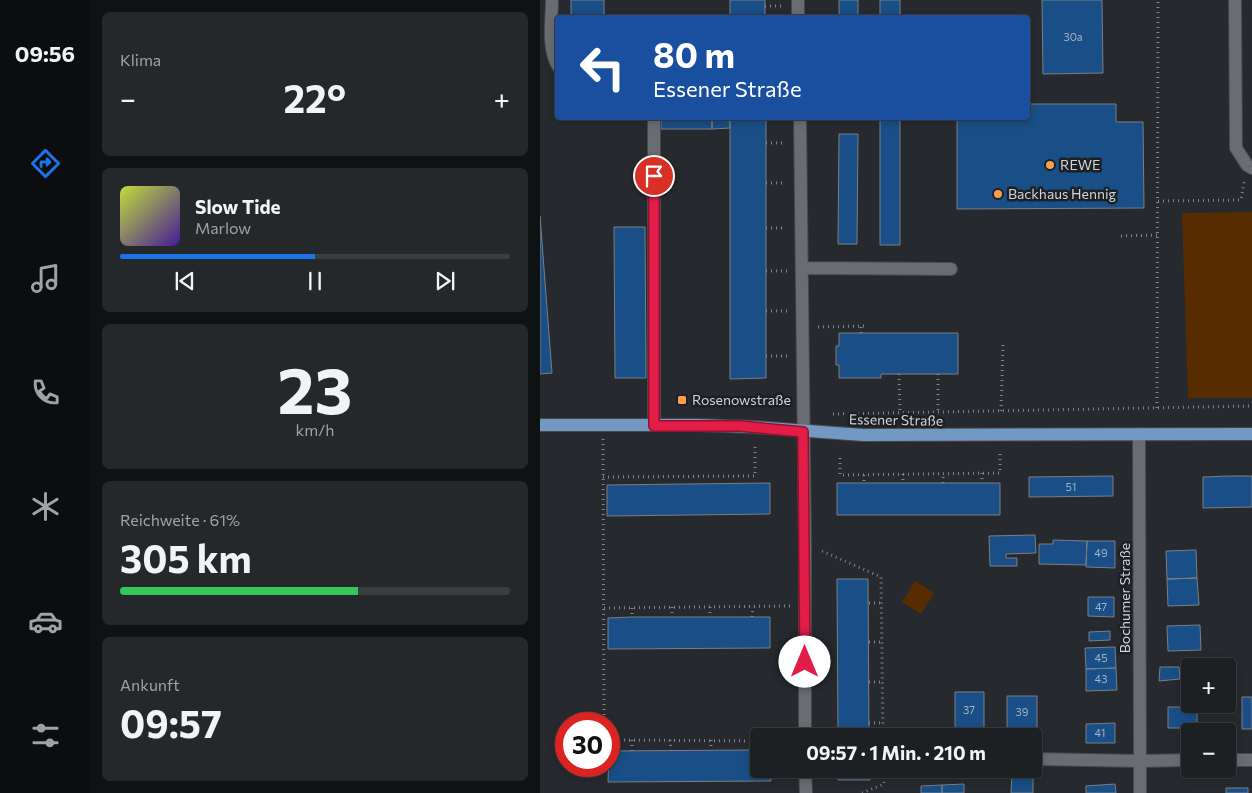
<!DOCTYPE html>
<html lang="de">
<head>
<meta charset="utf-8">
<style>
	:root { --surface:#1c2022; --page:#25282a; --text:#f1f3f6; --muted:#a0a3a5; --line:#3a3e40; --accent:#1a73e8 }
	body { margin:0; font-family:Commissioner,sans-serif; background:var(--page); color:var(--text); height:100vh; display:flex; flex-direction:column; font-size:19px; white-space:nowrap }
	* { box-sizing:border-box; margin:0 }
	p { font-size:16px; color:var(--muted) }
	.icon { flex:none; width:28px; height:28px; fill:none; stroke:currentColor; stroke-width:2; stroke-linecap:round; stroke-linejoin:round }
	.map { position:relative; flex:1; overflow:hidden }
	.side { display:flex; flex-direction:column; gap:12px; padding:12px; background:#0f1213; width:450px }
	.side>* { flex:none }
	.top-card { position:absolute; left:15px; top:15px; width:475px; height:105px; border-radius:5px; box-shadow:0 2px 8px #0003,0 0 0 1px var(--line); background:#1a4fa0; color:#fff; overflow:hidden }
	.tools { position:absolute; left:641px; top:658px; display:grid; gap:10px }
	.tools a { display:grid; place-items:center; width:55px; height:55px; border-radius:5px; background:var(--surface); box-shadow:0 2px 8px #0003,0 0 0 1px var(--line); font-size:25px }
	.speed { position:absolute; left:15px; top:712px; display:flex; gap:10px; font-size:25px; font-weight:700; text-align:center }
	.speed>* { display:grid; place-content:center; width:65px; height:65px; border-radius:50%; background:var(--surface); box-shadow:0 2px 8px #0003,0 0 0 1px var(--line); line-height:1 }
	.speed .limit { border:8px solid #d22; background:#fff; color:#111 }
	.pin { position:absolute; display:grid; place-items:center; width:42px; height:42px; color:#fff; margin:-21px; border:2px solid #fff; border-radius:50%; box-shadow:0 1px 5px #0007 }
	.me { position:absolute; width:55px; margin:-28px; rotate:0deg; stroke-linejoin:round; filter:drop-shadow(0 0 4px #0008) }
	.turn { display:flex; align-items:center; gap:18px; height:105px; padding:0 15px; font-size:22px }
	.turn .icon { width:65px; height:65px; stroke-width:2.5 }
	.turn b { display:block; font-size:35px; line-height:42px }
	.big { font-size:38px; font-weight:700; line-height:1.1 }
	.side .widget { flex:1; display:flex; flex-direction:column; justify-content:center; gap:8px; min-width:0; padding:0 18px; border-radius:8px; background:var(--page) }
	.side .dial { align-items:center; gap:0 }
	.dial b { font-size:65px; line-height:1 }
	.song { display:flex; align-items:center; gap:15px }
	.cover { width:60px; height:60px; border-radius:8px; background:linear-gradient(135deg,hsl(70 70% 55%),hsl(260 70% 35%)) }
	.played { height:5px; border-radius:2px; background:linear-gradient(90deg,var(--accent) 50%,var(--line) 50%) }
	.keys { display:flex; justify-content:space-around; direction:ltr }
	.heat { display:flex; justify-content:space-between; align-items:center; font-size:28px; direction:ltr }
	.charge { height:8px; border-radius:4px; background:linear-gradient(90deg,#34c759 61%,var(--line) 0) }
	.trip { position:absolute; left:210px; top:728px; width:292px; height:50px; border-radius:5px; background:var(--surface); box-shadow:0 2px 8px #0003,0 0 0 1px var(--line); font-weight:700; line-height:50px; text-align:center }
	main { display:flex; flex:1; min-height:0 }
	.dock { display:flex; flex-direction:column; width:90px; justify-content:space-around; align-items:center; background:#0b0d0e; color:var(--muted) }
	.dock .icon { width:35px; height:35px }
	.dock .selected { color:var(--accent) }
	.dock b { font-size:22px; color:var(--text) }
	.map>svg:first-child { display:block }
	.green { fill:#572c00 }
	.building { fill:#194e86; stroke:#7a7f84 }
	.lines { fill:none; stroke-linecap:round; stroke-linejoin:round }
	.minor-casing { stroke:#45484c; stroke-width:14 }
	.major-casing { stroke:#45484c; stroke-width:14 }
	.path { stroke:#828588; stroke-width:3; stroke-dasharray:1 4; stroke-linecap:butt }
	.minor { stroke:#696d72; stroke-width:12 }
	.major { stroke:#7398c2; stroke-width:12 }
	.route-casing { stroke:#92132f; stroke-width:12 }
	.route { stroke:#e11d48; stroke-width:9 }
	.poi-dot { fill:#fb9e50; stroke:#1c2024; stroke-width:2 }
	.labels { text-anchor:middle; stroke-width:5; stroke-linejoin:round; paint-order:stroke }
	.number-label { font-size:11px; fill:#a3b2c2 }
	.poi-label { font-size:14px; fill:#d1d3d6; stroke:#1c2024; text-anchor:start }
	.street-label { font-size:14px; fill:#d1d3d6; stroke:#1c2024 }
</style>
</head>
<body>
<main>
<nav class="dock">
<b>09:56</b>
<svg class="icon selected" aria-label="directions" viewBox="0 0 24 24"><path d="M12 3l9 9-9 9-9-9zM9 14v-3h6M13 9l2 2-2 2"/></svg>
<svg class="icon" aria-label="music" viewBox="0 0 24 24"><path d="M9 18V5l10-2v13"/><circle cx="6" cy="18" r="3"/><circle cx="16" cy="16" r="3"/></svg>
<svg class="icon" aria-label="phone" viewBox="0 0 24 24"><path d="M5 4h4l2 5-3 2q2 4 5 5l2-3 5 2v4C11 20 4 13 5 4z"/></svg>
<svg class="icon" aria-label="climate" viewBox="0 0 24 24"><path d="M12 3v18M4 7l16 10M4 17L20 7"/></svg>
<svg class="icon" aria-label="car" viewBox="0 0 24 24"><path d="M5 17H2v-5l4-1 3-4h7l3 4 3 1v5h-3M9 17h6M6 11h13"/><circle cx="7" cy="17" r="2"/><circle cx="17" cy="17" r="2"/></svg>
<svg class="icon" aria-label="filters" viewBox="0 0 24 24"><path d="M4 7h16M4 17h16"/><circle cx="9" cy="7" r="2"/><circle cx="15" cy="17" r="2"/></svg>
</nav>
<section class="side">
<div class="widget"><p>Klima</p>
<div class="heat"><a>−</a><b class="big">22°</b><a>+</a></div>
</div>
<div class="widget">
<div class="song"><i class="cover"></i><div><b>Slow Tide</b><p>Marlow</p></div></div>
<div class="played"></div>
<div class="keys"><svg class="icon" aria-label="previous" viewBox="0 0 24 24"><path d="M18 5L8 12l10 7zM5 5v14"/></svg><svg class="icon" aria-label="pause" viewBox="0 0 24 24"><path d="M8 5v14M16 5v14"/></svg><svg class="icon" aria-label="next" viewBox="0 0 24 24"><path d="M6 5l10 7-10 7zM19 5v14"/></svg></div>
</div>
<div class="widget dial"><b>23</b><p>km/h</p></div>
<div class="widget"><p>Reichweite · 61%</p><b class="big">305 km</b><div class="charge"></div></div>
<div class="widget"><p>Ankunft</p><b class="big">09:57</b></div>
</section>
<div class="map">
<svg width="712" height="793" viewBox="0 0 712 793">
	<rect width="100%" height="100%" fill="#262a2e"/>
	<path class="green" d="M712 212V398H648L642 213Z
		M375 581 394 593 381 614 362 602Z"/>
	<path class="building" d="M31 0H64V18H31Z
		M190 0H225V18H190Z
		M299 0H318V18H299Z
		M340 0H360V18H340Z
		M502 0H562L563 73 503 74Z
		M488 104H576V122H603L604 208 417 209V118H488Z
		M121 118H172V129H121Z
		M340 118H360V245H340Z
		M172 120H190V128L172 129Z
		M190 120H226V378L190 379Z
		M299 134H318L317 244H298Z
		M0 216 12 373 0 374Z
		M74 227H105L106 378H75Z
		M299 333H418V374H341V378H299V365H296V346H299Z
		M573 476V496L489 497V477Z
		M689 476H712V507L663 508V477Z
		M230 483V514L67 516V485Z
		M297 483H460V515H297Z
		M495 535 496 553 466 554V558H477V566H450L449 536Z
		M513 540 547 541 546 565 499 564V544H513Z
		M547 541H575V568L546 567Z
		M656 550 657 578 627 579 626 551Z
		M657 578 659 605 628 606 627 579Z
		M297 579H328L329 736H298Z
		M548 597H574V617L548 616Z
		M92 617H230V648L68 649V618Z
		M660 625 661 650 628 651 627 626Z
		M570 631V640L549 641V632Z
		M575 647 576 668 546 669 545 648Z
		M620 667H639L640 679 619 681Z
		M576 668 577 690 546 691V669Z
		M415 692H444V728L415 729Z
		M467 696H497V728L467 729Z
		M702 697H712V729H702Z
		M628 707H657V728H628Z
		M575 723V743H546V724Z
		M212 750H219V769H230L231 781 68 782 69 751Z
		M298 769H330V780H298Z
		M472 773H493V793H471Z
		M424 784V793H402V785Z
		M575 784 576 793H546V786Z
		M402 785V793H381V786Z
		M686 788H708V793H686Z"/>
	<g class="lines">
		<g class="minor-casing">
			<path id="minor" d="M12 0C12 20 7 48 18 66
				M258 0V18
				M695 0 696 148 707 165 712 168
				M260 118 265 544V736
				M262 268 411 269
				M114 425V118
				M599 434 600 761 650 760
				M494 759 600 761V793
				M688 760H712
				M265 769 266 793"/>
		</g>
		<g class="major-casing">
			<path id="major" d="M0 425H157L214 427 323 435 712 434"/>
		</g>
		<path class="path" d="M225 6H242
			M226 143H245
			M226 183H245
			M618 201 701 200 704 182
			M226 228H245
			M581 236 617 235
			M226 271H247
			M226 311H247
			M278 327 325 326
			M321 333V326
			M226 356H248
			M359 374 360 412
			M398 374V412
			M617 408 618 0
			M461 411 463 345
			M293 414 712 406
			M63 439 64 724
			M300 458V475L460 473V451
			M442 473V483
			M363 474V483
			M324 475V483
			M63 477 215 476V444
			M403 483V474
			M282 551 341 577 343 736
			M329 603H341
			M132 607V617
			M170 607V617
			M64 608 250 606
			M92 608V617
			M212 617 213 607
			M329 642H342
			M329 682H342
			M329 723H343
			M69 740 219 741
			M92 740V751
			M130 740 131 751
			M171 740V750
			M212 741V750
			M322 793 344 784V769"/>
		<use href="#minor" class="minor"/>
		<use href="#major" class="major"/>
	</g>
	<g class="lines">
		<g class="route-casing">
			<path id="route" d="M114 176V426H199L263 432 265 662"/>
		</g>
		<use href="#route" class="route"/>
	</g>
	<g class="poi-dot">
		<circle cx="510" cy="165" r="5"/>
		<circle cx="458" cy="194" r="5"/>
		<rect x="137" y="395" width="10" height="10" rx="2.5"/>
	</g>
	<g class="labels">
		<g class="number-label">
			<text x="533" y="41">30a</text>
			<text x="531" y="491">51</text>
			<text x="561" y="557">49</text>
			<text x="561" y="611">47</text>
			<text x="561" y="662">45</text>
			<text x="561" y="683">43</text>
			<text x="429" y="714">37</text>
			<text x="482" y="716">39</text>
			<text x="560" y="737">41</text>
		</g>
		<g class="poi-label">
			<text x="520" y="170">REWE</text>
			<text x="468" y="199">Backhaus Hennig</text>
			<text x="152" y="405">Rosenowstraße</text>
		</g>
		<g class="street-label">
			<text transform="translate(356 420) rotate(1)" y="5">Essener Straße</text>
			<text transform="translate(585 598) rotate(-90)" y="5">Bochumer Straße</text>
		</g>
	</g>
</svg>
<div class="tools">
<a>+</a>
<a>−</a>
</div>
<div class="speed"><div class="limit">30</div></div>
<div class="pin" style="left:114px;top:176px;background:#d93025"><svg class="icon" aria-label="arrive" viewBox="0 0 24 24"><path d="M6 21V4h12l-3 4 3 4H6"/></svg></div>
<svg class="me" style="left:265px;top:662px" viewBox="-20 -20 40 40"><circle r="19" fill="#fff"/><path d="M0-13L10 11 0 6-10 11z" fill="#e11d48"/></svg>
<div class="trip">09:57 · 1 Min. · 210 m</div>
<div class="top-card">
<div class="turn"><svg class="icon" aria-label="left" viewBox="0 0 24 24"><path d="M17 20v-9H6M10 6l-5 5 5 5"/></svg><div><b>80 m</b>Essener Straße</div></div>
</div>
</div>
</main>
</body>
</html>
